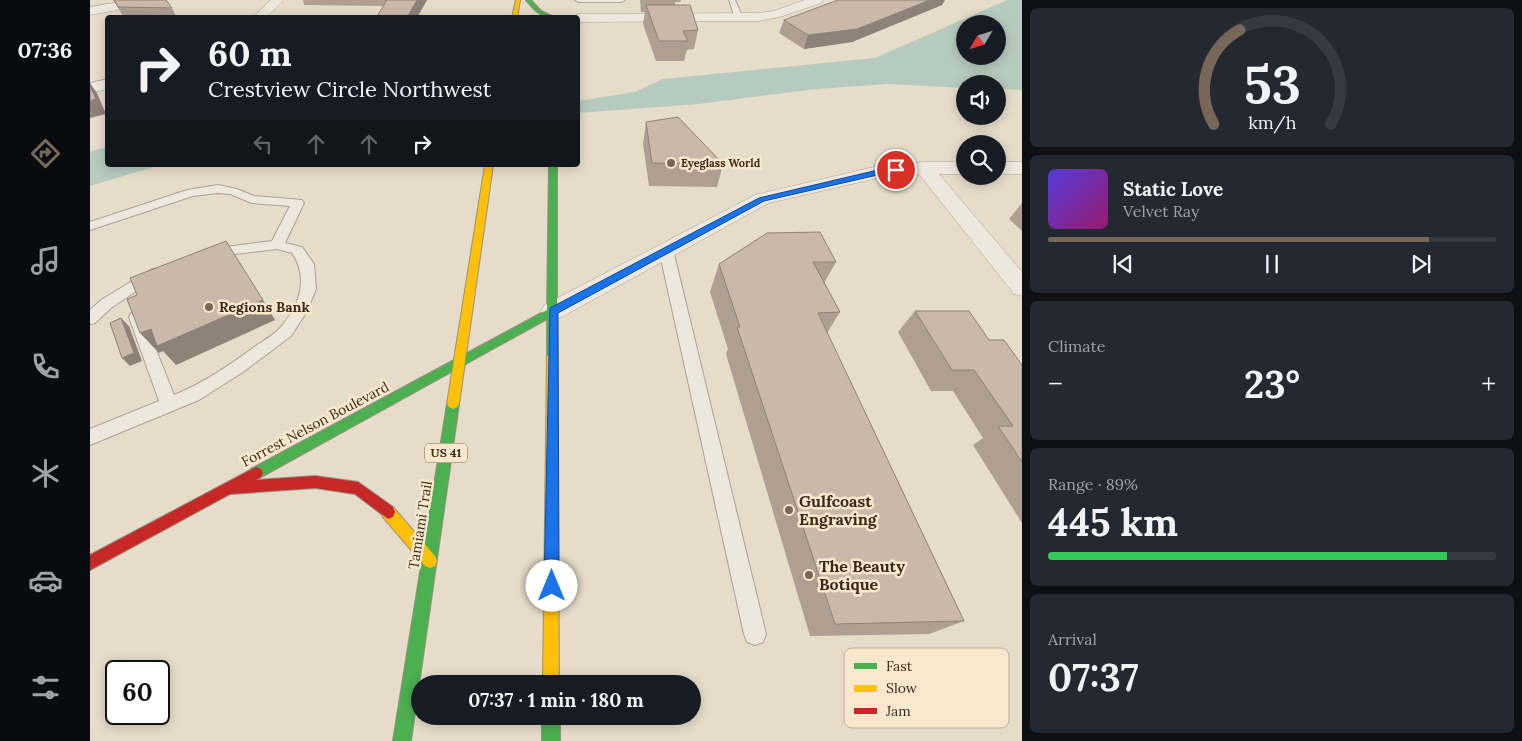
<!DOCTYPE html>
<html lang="en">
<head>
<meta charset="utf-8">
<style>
	:root { --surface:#171b24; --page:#242831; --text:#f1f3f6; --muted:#9ea1a6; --line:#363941; --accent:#766758 }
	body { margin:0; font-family:Lora,serif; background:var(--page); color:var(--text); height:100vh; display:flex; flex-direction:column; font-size:19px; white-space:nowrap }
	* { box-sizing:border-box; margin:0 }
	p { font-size:16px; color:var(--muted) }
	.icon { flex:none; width:28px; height:28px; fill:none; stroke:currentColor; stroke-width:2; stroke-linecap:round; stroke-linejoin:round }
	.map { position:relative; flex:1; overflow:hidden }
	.details { display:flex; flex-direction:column; gap:8px; padding:8px; background:#0d0f14; width:500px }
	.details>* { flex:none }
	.banner { position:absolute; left:15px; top:15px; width:475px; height:152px; border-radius:5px; box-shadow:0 2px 12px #0003; background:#171b24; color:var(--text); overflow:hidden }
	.needle { width:32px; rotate:232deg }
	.tools { position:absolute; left:866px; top:15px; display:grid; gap:10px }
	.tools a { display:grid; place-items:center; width:50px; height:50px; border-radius:50%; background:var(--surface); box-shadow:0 2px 12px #0003; font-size:25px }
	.speed { position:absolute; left:15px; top:660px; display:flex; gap:10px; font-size:25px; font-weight:700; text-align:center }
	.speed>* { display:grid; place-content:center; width:65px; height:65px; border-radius:50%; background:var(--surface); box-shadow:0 2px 12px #0003; line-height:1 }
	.speed .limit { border:2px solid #111; border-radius:8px; background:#fff; color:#111 }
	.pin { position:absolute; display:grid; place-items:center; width:42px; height:42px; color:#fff; margin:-21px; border:2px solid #fff; border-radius:50%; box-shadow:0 1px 5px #0007 }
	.me { position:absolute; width:55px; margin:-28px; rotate:0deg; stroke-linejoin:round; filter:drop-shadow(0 0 4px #0008) }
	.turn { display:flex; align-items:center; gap:18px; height:105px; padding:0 20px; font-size:22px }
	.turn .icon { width:65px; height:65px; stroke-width:2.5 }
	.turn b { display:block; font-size:35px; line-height:42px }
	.lanes { display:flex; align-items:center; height:48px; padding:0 20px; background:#0003; justify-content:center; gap:25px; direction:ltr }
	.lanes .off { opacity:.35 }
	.big { font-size:38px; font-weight:700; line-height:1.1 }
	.details .tile { flex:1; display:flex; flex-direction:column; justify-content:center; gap:8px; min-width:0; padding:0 18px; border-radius:8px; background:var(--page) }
	.details .dial { align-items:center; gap:0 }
	.dial svg { height:130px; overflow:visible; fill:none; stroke:var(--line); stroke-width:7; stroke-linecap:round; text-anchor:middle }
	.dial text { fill:var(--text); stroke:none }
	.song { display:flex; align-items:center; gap:15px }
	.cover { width:60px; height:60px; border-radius:8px; background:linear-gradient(135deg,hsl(250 70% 55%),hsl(320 70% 35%)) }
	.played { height:5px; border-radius:2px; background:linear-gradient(90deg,var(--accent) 85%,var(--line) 85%) }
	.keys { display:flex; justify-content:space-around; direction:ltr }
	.heat { display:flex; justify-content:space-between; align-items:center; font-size:28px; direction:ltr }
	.charge { height:8px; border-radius:4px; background:linear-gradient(90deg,#34c759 89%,var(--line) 0) }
	.trip { position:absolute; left:321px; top:675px; width:290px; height:50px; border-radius:25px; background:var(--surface); box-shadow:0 2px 12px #0003; font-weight:700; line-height:50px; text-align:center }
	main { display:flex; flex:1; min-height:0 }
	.dock { display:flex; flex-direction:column; width:90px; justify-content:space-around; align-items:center; background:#090b0e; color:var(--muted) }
	.dock .icon { width:35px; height:35px }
	.dock .active { color:var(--accent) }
	.dock b { font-size:22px; color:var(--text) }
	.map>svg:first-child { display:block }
	.water { fill:#b6cabd; fill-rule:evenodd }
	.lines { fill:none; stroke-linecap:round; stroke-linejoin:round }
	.lane-casing { stroke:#aba194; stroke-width:2 }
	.street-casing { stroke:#aba194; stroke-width:1 }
	.fast-casing { stroke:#9a9083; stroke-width:2 }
	.slow-casing { stroke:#9a9083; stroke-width:2 }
	.jam-casing { stroke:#9a9083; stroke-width:2 }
	.lane { fill:#ede7dd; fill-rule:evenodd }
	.street { fill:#ede7dd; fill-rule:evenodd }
	.fast { fill:#4caf50; fill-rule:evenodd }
	.slow { fill:#ffc107; fill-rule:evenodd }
	.jam { fill:#c62828; fill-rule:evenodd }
	.wall { fill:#ae9f92 }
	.shaded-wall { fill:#8d8277 }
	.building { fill:#cab9aa; stroke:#8d8277 }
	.route { fill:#1a73e8; stroke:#114b97 }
	.poi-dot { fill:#766758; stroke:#f8e9ce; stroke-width:2 }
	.labels { text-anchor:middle; stroke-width:5; stroke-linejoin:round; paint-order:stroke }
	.far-poi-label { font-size:11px; font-weight:bold; fill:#39281b; stroke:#f8e9ce; text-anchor:start }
	.shield { fill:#f8e9ce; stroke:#726251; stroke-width:1 }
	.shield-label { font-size:12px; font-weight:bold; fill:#39281b }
	.poi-label { font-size:14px; font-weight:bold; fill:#39281b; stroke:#f8e9ce; text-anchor:start }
	.street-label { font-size:14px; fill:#39281b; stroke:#f8e9ce }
	.near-poi-label { font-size:16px; font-weight:bold; fill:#39281b; stroke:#f8e9ce; text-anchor:start }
	.key { fill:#f8e9ce; stroke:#bfaf98; stroke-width:1 }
	.key-label { font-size:14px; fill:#39281b }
</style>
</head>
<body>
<main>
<nav class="dock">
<b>07:36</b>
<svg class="icon active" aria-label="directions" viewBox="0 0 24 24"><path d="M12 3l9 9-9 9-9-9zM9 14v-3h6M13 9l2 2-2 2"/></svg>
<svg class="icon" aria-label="music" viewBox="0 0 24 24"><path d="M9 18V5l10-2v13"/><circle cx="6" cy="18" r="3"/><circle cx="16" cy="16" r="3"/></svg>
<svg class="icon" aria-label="phone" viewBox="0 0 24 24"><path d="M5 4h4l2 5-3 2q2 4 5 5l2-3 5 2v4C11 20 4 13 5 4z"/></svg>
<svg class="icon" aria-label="climate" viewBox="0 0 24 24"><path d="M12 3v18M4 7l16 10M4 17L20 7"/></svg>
<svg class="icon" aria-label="car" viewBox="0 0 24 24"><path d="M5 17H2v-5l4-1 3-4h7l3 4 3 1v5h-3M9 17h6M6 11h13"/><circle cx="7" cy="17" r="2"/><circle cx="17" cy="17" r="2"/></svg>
<svg class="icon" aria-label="filters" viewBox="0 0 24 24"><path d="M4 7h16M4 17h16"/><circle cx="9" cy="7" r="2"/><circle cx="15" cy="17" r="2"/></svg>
</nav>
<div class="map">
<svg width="932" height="741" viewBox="0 0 932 741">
	<rect width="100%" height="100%" fill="#e6dcca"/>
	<path class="water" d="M917 0H932V90L908 89V84H875V88L798 84 726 89 608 104 488 113V101L545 92 573 79 785 58ZM875 24H908V56H875Z
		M17 147 18 165H70L0 186V152Z"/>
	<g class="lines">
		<g class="lane-casing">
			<path id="lane" d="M485 0H535L532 2H488Z
				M639 0H645L653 18 652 20 645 18Z
				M128 185 147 189 164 196 212 200 214 203 195 243 212 247 224 264 226 289 216 313 201 336 153 372 109 400 0 445V429L69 401 39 317 41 313 46 312 51 313 53 317 84 395C114 383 141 364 167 345 175 340 185 334 191 327 210 305 219 278 202 253L187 249 120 257 113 253 120 249 182 241 200 206 162 203 140 194 128 193 103 196 0 230V222L97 190Z
				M576 246 583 250 676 634 673 642 665 645 657 642 654 634 569 250Z
				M62 269 67 271 69 274 67 277 21 308 5 323 0 324V310L11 300Z"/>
		</g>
		<g class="street-casing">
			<path id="street" d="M41 0H67L61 4 0 15V7Z
				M181 0H194L176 18H162Z
				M715 0H733L731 3 690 17 668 21 488 22V18H482L488 14 668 13 684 11Z
				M18 79V89L0 93V83Z
				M834 162H875V174H849L932 272V296L924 294 829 174 792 177 679 203 472 317 463 320 454 317 451 311 454 305 665 195 792 165Z
				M908 162H932V174H908Z"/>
		</g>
		<g class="fast-casing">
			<path id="fast" d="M436 0H441L451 11 466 18C452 18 445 11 436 0Z
				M459 165H467V356L466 359 462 360 457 356V319L171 477 166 479 161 477 159 473 161 469 457 310Z
				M363 399 367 401 369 404 321 741H303L357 404 359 401Z
				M452 716H470V741H452Z"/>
		</g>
		<g class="slow-casing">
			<path id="slow" d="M426 0H430L427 18H422Z
				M395 165H403L369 404 367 407 363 409 359 407 357 404Z
				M462 352 467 356 469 684H453L457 356Z
				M298 505 303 507 345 556 347 561 345 566 340 568 335 566 293 517 291 512 293 507Z"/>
		</g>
		<g class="jam-casing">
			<path id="jam" d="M166 467 171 469 173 473 171 477 166 480 225 476 268 482 303 507 305 512 303 517 298 519 265 494 225 488 140 494 0 570V555Z"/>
		</g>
		<use href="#lane" class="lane"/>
		<use href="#street" class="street"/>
		<use href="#fast" class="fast"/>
		<use href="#slow" class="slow"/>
		<use href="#jam" class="jam"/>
	</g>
	<path class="wall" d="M23 0H76L82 8 87 18H34L24 1Z
		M213 0H337L293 6 214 5Z
		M550 0H591L590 2H585V5L608 30 604 49 597 50 594 61H566L553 24 555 12H551Z
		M852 5 762 42 714 49 689 33 694 20Z
		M556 122 633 164 627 187 559 186 553 144Z
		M932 203V231L919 219Z
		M746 262 734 283 750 312 737 333 874 621 839 634 720 636 636 354 638 349 620 292 629 264Z
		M825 311 899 340 932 365V523L883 445 893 438 863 391H841L808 332Z"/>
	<path class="shaded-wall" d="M327 0H337L327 18H317Z
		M840 0H855L852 5 762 42 714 49 718 35Z
		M0 83 7 93 16 114 0 118Z
		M173 300 185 320 86 365 73 351 69 353 50 333 61 329Z
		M31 318 39 326 52 361 40 366 32 358Z"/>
	<path class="building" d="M24 0H76L82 8 28 7Z
		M297 0H327L317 18H286Z
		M748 0H840L767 29 718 35 694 20Z
		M556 5H600L608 30 593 31 598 41H569Z
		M0 86 6 99 0 101Z
		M588 117 633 164 562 163 556 122Z
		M730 232 746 262H723L750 312 728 313 874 621 745 624 647 327H650L629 264 677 233Z
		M136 241 173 300 67 346 61 329 50 333 37 299 47 295 40 278Z
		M825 311H879L899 340H914L932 365V462L908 426H923L884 370H862Z
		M31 318 44 353 32 358 20 323Z"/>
	<path class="route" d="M806 168 810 170 809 172 792 174 674 201 468 313 469 586 467 591 462 593 456 591 454 586 460 308 669 198 792 169Z"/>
	<g class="poi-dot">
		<circle cx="581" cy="163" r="5"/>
		<circle cx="119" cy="307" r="5"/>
		<circle cx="699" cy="510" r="5"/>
		<circle cx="719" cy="575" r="5"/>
	</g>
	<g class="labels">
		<g class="far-poi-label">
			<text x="591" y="167">Eyeglass World</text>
		</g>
		<rect class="shield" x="335" y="443.5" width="42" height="19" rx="4"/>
		<g class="shield-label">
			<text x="356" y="457">US 41</text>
		</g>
		<g class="poi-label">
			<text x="129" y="312">Regions Bank</text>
		</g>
		<g class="street-label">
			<text transform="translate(225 424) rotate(-28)" y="5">Forrest Nelson Boulevard</text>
			<text transform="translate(330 525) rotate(-81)" y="5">Tamiami Trail</text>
		</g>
		<g class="near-poi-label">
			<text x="709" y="507">Gulfcoast<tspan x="709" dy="18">Engraving</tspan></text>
			<text x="729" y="572">The Beauty<tspan x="729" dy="18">Botique</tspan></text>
		</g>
	</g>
	<rect x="754" y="648" width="165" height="80" rx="8" class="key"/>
	<rect x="764" y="663" width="23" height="6" fill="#4caf50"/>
	<rect x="764" y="685" width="23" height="7" fill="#ffc107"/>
	<rect x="764" y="708" width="23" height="6" fill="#c62828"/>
	<g class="key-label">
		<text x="796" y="671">Fast</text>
		<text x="796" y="693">Slow</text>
		<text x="796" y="716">Jam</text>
	</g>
</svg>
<div class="tools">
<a><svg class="needle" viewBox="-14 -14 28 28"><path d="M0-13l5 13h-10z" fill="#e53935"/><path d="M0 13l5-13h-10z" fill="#9ea1a6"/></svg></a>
<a><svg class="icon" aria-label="sound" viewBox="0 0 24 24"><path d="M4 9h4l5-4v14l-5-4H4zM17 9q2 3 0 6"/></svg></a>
<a><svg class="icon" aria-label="search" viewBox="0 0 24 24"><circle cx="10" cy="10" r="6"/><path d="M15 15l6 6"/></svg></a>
</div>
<div class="speed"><div class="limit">60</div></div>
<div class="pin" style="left:806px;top:170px;background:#d93025"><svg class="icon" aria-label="arrive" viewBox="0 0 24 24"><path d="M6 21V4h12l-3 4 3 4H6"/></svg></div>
<svg class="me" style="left:462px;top:586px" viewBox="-20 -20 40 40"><circle r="19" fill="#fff"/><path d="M0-13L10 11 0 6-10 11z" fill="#1a73e8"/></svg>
<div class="trip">07:37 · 1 min · 180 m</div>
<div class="banner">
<div class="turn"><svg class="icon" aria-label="right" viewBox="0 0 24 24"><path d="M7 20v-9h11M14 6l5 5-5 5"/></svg><div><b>60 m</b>Crestview Circle Northwest</div></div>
<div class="lanes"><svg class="icon off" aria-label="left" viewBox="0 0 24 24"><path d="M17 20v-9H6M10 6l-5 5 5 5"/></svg><svg class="icon off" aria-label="ahead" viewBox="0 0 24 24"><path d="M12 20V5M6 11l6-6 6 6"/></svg><svg class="icon off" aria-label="ahead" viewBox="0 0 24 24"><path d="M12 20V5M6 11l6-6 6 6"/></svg><svg class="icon" aria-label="right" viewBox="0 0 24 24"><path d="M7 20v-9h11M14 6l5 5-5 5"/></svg></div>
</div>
</div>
<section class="details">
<div class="tile dial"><svg viewBox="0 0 100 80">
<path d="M14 69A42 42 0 1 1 86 69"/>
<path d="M14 69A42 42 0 0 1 30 11" stroke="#766758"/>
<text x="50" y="56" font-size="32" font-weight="700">53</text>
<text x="50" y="72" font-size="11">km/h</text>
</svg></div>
<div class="tile">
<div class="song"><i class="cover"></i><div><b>Static Love</b><p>Velvet Ray</p></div></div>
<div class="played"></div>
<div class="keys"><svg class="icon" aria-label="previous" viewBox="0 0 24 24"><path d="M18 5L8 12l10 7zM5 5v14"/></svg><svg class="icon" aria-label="pause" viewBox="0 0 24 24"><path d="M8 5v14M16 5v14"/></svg><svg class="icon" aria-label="next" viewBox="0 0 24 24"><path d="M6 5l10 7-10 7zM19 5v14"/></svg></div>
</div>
<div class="tile"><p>Climate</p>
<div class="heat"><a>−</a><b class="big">23°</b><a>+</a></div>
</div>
<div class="tile"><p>Range · 89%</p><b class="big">445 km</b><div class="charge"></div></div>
<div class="tile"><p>Arrival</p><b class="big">07:37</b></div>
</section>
</main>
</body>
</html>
